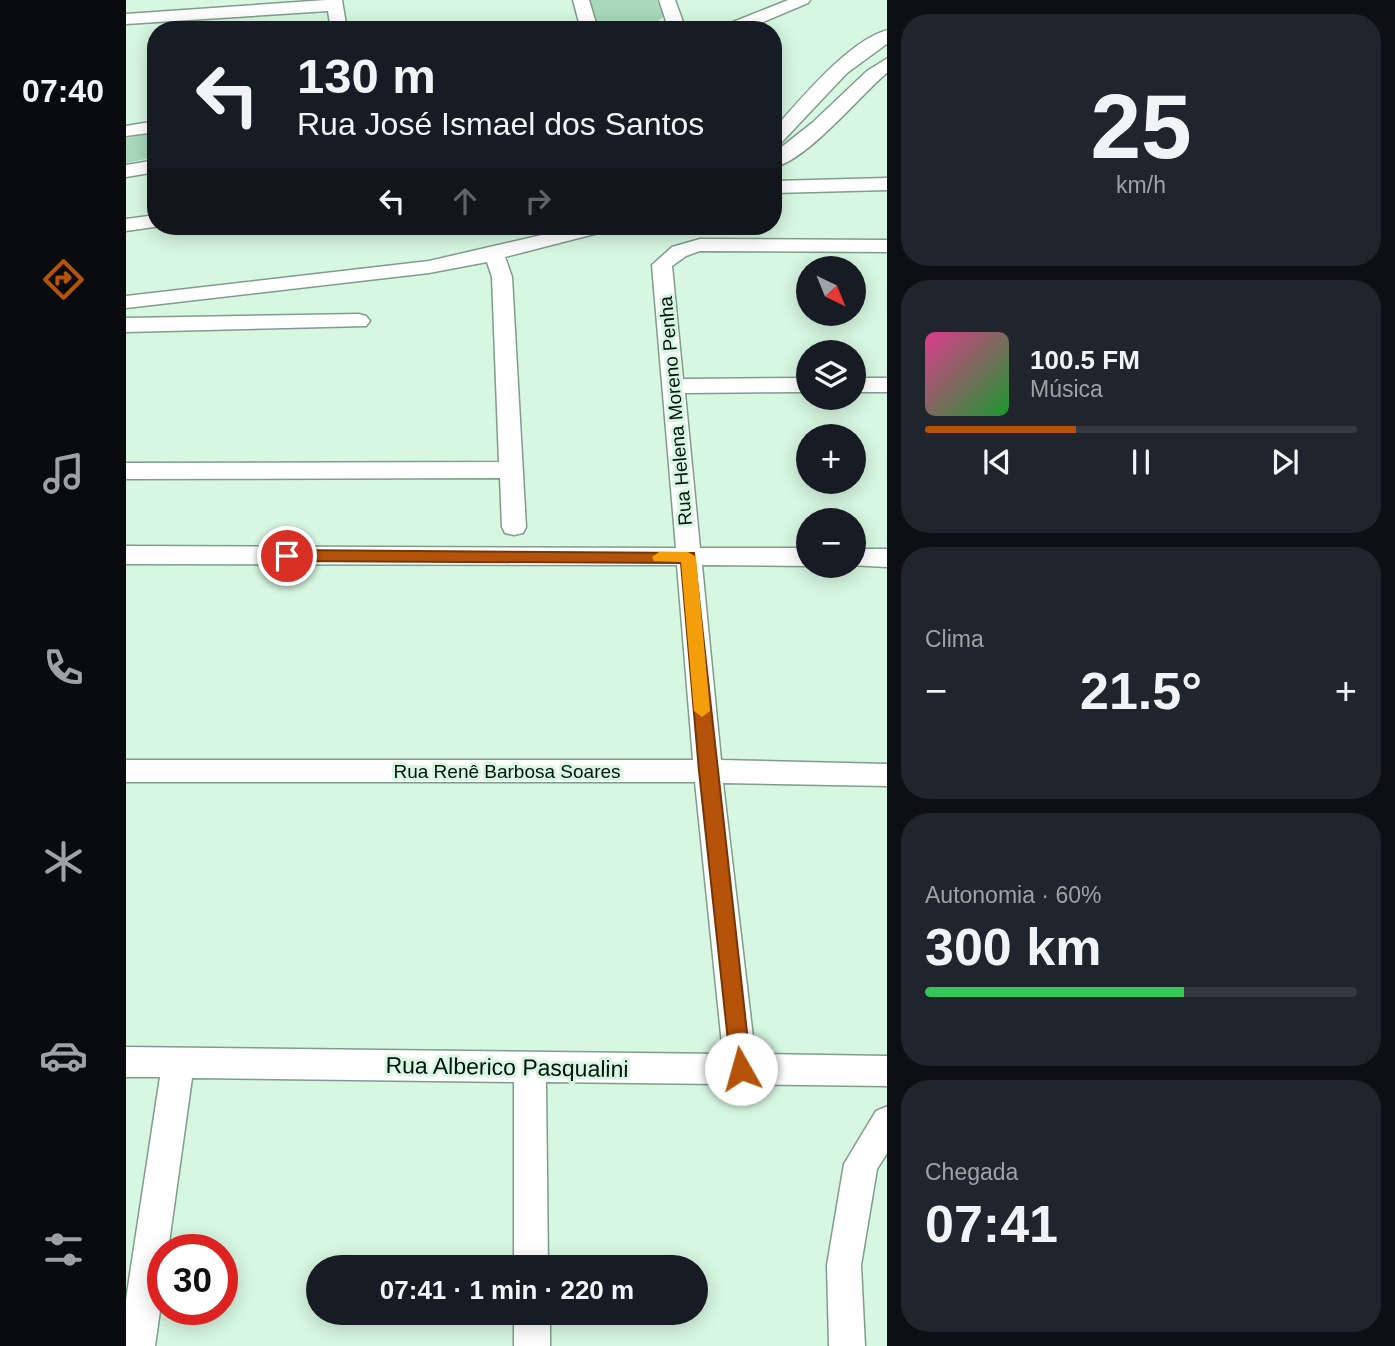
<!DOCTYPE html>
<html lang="pt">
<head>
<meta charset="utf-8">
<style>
	:root { --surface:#171b24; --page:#20242c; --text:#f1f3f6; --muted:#9ea1a6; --line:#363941; --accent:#b45309 }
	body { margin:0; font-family:Helvetica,sans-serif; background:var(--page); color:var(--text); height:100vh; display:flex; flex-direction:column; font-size:26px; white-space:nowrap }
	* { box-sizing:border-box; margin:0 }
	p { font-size:23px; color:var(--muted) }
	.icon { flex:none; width:38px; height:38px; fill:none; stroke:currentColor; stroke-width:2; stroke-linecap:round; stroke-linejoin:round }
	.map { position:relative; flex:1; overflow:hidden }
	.drawer { display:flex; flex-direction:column; gap:14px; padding:14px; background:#0d0f14; width:508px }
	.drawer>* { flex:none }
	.hud { position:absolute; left:21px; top:21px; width:635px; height:214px; border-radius:28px; box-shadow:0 4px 18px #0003; background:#171b24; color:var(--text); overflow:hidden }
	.needle { width:46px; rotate:137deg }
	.controls { position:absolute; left:670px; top:256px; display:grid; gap:14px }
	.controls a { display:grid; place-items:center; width:70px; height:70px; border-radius:50%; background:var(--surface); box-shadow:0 4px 18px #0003; font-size:35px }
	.speed { position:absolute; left:21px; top:1234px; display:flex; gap:14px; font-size:35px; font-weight:700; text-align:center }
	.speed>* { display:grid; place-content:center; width:91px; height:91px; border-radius:50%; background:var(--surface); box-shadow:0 4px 18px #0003; line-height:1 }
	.speed .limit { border:10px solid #d22; background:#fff; color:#111 }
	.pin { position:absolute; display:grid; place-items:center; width:60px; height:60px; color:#fff; margin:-30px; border:4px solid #fff; border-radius:50%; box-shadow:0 2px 7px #0007 }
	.me { position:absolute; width:77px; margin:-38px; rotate:353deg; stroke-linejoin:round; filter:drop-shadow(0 0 5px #0008) }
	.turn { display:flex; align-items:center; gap:24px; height:147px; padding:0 35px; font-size:32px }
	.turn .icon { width:91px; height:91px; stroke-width:2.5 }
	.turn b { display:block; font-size:49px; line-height:60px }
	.lanes { display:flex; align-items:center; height:66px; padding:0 35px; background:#0003; justify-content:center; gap:35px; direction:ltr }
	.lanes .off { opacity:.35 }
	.big { font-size:52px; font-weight:700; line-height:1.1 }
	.drawer .widget { flex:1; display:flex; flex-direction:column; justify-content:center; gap:10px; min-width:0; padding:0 24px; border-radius:28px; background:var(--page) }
	.drawer .dial { align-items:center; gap:0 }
	.dial b { font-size:91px; line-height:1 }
	.song { display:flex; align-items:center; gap:21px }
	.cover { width:84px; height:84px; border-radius:10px; background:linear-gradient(135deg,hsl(330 70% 55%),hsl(130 70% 35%)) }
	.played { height:7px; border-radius:4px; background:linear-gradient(90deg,var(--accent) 35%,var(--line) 35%) }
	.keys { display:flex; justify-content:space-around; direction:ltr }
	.heat { display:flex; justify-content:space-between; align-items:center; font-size:38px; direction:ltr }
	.charge { height:10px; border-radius:5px; background:linear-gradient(90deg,#34c759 60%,var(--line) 0) }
	.trip { position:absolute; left:180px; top:1255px; width:402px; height:70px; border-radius:35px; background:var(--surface); box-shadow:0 4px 18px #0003; font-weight:700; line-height:70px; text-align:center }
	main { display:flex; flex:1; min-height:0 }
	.menu { display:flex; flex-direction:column; width:126px; justify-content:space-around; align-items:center; background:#090b0e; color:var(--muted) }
	.menu .icon { width:49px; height:49px }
	.menu .current { color:var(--accent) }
	.menu b { font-size:32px; color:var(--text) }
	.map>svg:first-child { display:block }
	.green { fill:#a9d8ba }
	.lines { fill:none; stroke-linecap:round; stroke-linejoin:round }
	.street-casing { stroke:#7f9d8a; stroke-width:3 }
	.street { fill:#fff; fill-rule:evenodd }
	.route { fill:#b45309; stroke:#753606; stroke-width:2 }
	.slow { fill:#f59e0b }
	.labels { text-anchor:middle; stroke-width:6; stroke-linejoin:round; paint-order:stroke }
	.street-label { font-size:19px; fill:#07130c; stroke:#d7f7e2 }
	.near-street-label { font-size:23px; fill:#07130c; stroke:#d7f7e2 }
</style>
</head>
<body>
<main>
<nav class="menu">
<b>07:40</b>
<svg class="icon current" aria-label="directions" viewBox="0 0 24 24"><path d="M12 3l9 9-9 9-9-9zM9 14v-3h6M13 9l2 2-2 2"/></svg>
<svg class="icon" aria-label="music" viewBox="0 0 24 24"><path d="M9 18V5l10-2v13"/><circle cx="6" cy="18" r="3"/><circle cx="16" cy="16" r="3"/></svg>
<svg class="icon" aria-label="phone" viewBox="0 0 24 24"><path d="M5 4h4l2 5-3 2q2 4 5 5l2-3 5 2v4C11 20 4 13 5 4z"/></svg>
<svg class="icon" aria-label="climate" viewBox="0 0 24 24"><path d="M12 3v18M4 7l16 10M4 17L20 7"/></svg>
<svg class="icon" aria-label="car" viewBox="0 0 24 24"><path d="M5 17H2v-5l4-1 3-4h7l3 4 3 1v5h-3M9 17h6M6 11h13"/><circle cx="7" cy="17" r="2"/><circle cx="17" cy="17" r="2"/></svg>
<svg class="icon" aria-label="filters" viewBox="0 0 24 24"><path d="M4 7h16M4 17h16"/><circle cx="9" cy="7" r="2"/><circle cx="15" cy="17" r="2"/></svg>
</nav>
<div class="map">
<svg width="762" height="1346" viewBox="0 0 762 1346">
	<rect width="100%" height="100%" fill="#d7f7e2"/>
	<path class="green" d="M459 0H531L538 16C518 34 494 30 469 30Z
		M30 133V157L0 163V138Z"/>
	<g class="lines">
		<g class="street-casing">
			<path id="street" d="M200 0H216L221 30H205L202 11 0 24V14Z
				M447 0H463L472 30H455Z
				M533 0H549L560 30H543Z
				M662 0H684L682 3 618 30H595L597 26Z
				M762 30V43L721 73 655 143 648 144V129C674 100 724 39 762 30Z
				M762 58V72C733 96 682 160 648 167V153L686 123 741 71Z
				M30 121V132L0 136V126Z
				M30 160V172L0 177V165Z
				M762 178V190L648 193V181Z
				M30 215V226H35L0 231V219Z
				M455 226H487L484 230 379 257 386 277 400 527 397 533 388 535 379 533 376 527 374 478 0 479V463L373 462 366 277 361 262 303 273 0 308V296L303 261Z
				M574 239 762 240V252L574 251 560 256 546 266 557 379 682 378V392L559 393 574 548H682V566L576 565 595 760 762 764V786L597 783 629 1054 762 1056V1086L420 1082 422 1267H388V1082L66 1078 42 1250H37V1290L29 1346H0V1300L34 1077H0V1047L597 1054 569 782H0V760H567L551 565 0 564V546L550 548 526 265 546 247Z
				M233 314 240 316 244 321 240 326 0 332V318Z
				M728 378H762V392H728Z
				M728 549H762V567L723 565H728Z
				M762 1106V1152L751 1169 735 1265 739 1346H703L701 1265 718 1164 750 1111Z
				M388 1312H424V1346H388Z"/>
		</g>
		<use href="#street" class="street"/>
	</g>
	<path class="route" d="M161 550 568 553 625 1069 622 1076 615 1079 608 1076 605 1069 573 771 555 563 161 561 153 556Z"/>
	<path class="slow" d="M533 552H562L570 557 584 711 576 717 568 711 555 562 528 561 526 557Z"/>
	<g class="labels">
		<g class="street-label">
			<text transform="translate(549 411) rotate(-95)" y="7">Rua Helena Moreno Penha</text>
			<text x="381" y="778">Rua Renê Barbosa Soares</text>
		</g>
		<g class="near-street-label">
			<text transform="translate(381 1067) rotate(1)" y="8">Rua Alberico Pasqualini</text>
		</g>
	</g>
</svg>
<div class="controls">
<a><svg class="needle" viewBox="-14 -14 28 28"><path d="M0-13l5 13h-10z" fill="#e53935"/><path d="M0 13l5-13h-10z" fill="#9ea1a6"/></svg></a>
<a><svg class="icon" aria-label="layers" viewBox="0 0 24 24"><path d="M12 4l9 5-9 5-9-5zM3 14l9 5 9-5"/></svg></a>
<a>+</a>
<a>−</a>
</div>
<div class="speed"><div class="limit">30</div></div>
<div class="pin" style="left:161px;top:556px;background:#d93025"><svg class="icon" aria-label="arrive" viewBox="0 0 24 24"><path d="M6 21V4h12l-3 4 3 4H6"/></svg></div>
<svg class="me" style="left:615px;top:1069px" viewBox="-20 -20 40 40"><circle r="19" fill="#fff"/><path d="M0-13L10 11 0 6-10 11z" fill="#b45309"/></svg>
<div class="trip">07:41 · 1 min · 220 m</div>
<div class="hud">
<div class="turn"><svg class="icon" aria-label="left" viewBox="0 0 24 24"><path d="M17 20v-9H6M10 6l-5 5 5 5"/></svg><div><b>130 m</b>Rua José Ismael dos Santos</div></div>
<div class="lanes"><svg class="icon" aria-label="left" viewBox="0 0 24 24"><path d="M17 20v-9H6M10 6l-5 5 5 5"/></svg><svg class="icon off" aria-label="ahead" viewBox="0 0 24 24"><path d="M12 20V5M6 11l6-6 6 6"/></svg><svg class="icon off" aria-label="right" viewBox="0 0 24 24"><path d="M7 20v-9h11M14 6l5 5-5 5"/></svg></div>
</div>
</div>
<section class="drawer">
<div class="widget dial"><b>25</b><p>km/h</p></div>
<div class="widget">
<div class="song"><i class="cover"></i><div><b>100.5 FM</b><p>Música</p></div></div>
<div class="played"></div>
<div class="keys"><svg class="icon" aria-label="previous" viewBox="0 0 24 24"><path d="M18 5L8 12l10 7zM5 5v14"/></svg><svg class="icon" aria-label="pause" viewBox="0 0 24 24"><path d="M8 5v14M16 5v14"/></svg><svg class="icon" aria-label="next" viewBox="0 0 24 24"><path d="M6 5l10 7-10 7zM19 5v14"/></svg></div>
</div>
<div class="widget"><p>Clima</p>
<div class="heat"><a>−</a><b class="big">21.5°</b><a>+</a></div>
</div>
<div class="widget"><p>Autonomia · 60%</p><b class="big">300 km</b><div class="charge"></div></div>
<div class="widget"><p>Chegada</p><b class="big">07:41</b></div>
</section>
</main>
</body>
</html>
